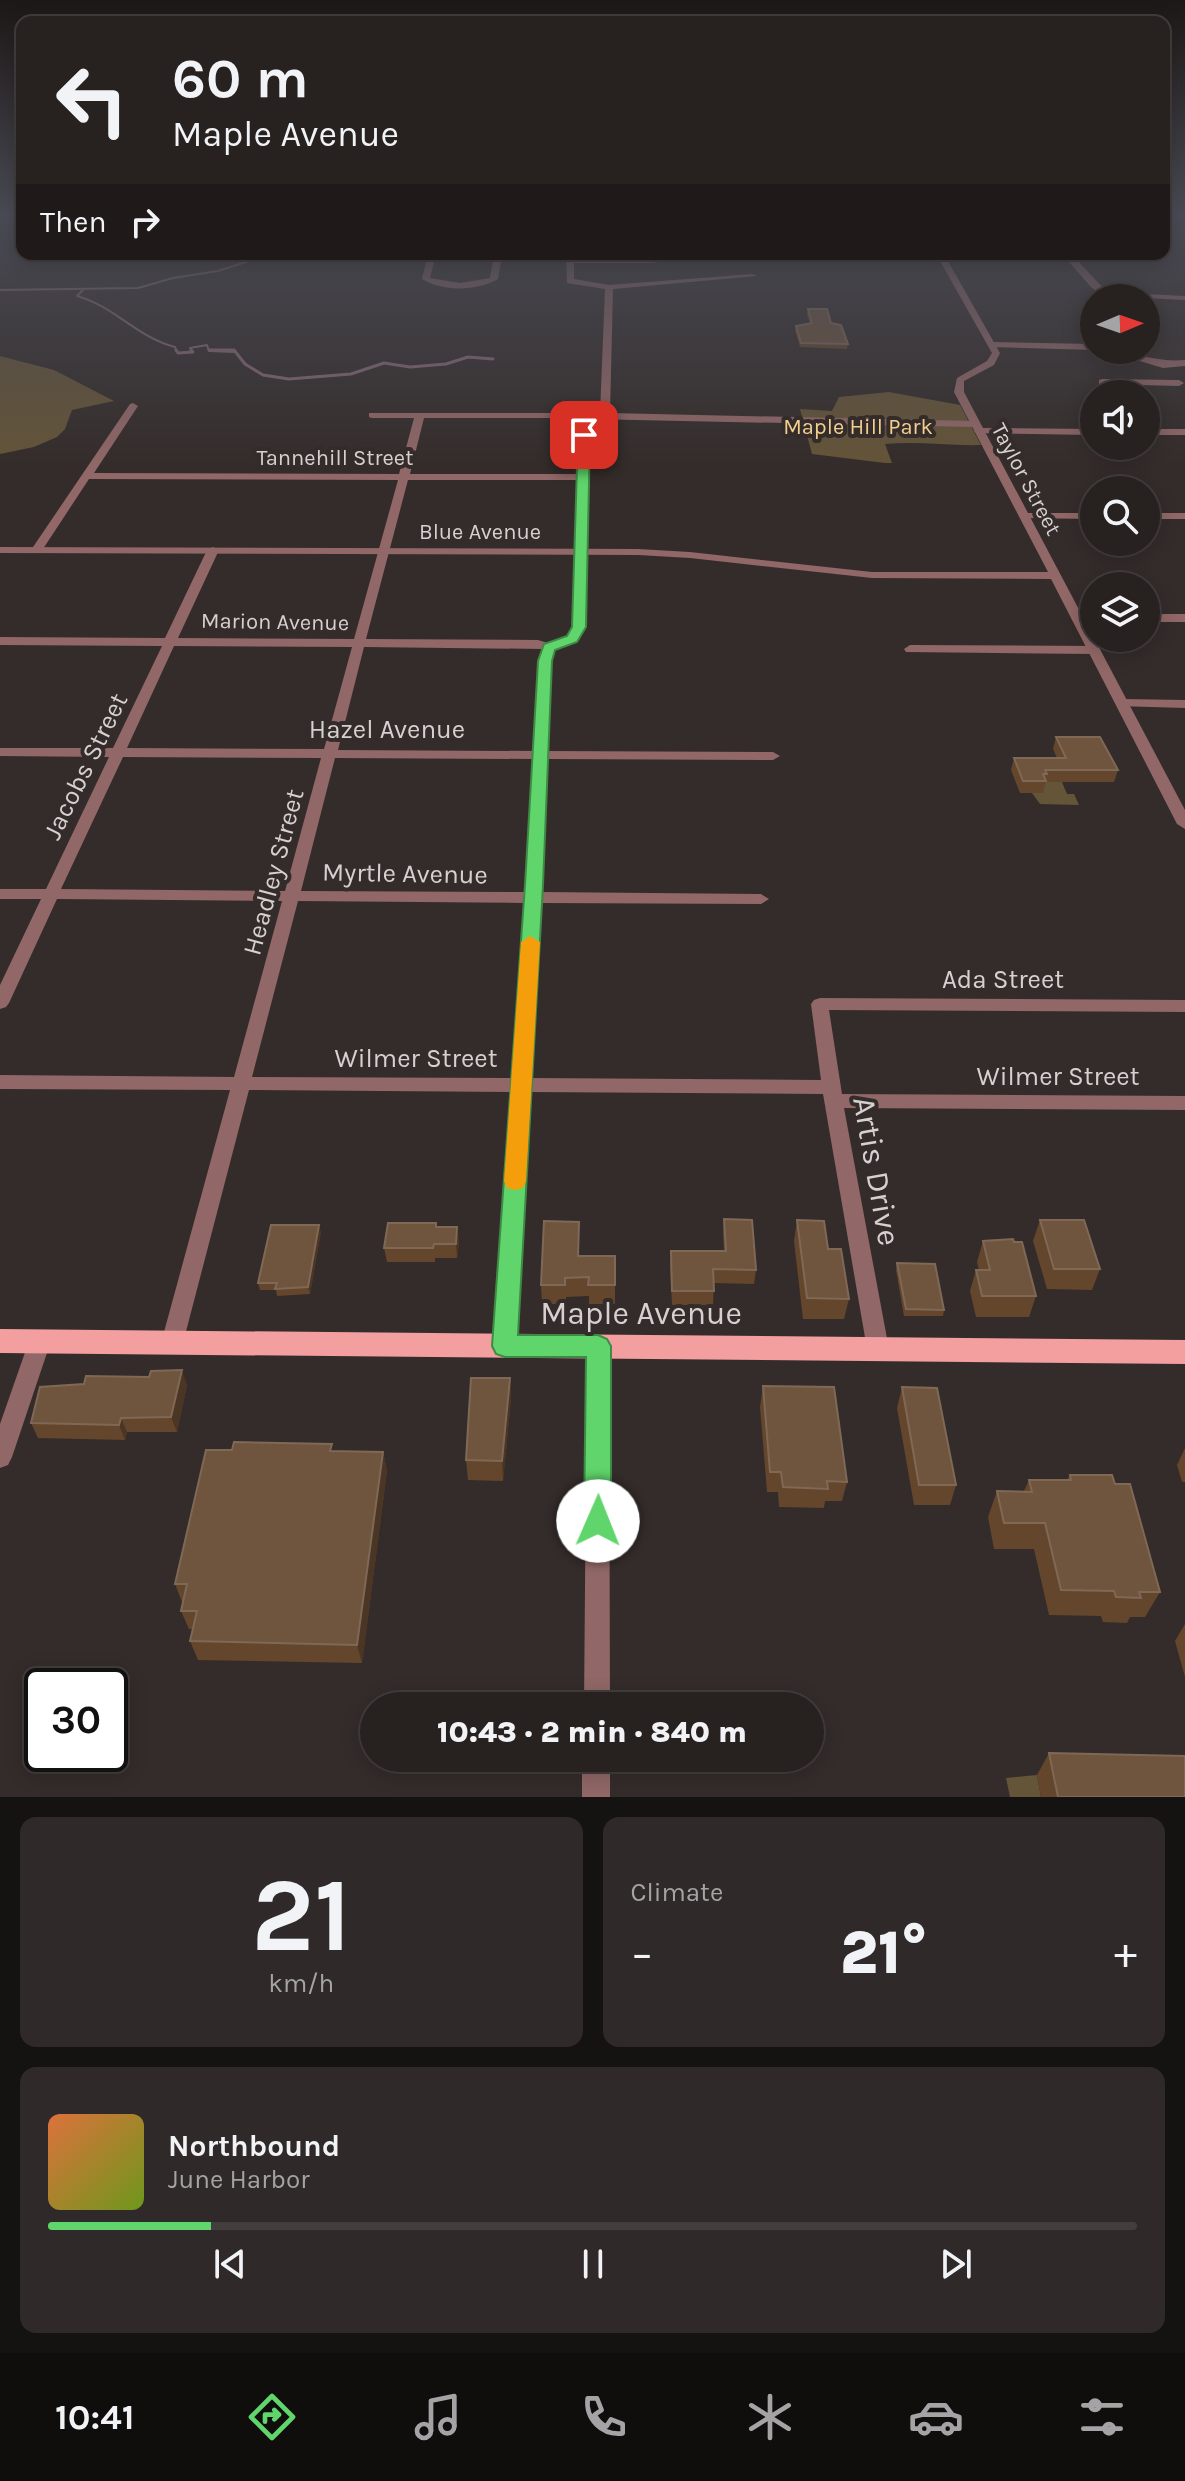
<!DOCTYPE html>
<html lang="en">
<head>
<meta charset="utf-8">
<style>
	:root { --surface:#272120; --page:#2f2929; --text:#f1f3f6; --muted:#a4a3a5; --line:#433e3e; --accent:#5fd56b }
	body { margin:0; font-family:Karla,sans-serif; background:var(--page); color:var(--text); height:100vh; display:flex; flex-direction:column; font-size:30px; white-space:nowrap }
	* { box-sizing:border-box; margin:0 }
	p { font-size:26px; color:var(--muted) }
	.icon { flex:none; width:44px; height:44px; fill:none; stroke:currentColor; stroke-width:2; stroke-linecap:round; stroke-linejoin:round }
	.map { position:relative; height:1797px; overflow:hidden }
	.details { display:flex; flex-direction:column; gap:20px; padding:20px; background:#151212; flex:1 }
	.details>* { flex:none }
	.hud { position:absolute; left:16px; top:16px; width:1154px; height:244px; border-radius:16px; box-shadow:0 4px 20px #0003,0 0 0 2px var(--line); background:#272120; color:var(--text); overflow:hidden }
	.needle { width:52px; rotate:88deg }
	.fabs { position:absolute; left:1080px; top:284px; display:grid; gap:16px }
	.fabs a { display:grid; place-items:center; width:80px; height:80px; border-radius:50%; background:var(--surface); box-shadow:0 4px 20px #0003,0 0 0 2px var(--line); font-size:40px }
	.speed { position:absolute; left:24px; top:1668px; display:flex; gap:16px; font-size:40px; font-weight:700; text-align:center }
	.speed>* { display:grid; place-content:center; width:104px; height:104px; border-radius:50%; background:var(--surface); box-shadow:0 4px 20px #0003,0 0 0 2px var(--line); line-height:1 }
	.speed .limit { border:4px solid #111; border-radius:12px; background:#fff; color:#111 }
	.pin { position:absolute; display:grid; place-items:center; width:68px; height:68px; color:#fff; margin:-34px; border-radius:16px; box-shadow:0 4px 12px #0006 }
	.me { position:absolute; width:88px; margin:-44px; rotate:1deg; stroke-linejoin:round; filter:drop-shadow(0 0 6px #0008) }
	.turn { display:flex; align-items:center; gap:28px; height:168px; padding:0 24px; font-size:36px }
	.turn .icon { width:104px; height:104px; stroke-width:2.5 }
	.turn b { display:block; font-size:56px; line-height:68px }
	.then { display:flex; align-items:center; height:76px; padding:0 24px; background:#0003; gap:16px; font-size:30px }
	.big { font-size:60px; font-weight:800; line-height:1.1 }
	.details .tile { flex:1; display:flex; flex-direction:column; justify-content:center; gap:12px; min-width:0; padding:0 28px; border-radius:16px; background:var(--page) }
	.details .dial { align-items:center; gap:0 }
	.dial b { font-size:104px; line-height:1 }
	.song { display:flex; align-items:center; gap:24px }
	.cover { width:96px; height:96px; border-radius:12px; background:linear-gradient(135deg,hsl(20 70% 55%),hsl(80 70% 35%)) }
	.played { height:8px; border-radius:4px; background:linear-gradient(90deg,var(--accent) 15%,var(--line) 15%) }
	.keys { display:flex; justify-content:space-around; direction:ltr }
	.heat { display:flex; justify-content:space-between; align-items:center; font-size:44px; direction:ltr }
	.details .tiles { flex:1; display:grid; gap:20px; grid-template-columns:1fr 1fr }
	.tile:last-child { grid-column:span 2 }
	.trip { position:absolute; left:360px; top:1692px; width:464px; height:80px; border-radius:40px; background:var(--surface); box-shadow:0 4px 20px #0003,0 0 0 2px var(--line); font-weight:800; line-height:80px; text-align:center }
	.tabs { display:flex; height:128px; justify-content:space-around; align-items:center; background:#100d0d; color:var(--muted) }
	.tabs .icon { width:56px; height:56px }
	.tabs .active { color:var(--accent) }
	.tabs b { font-size:36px; color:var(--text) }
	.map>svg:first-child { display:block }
	.green { fill:#645438 }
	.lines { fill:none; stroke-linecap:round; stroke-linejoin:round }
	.stream-far1 { stroke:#846770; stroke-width:2 }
	.stream { stroke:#846770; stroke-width:3 }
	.minor { fill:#916767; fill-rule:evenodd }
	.tertiary { fill:#916767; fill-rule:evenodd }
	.primary { fill:#f39e9f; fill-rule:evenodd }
	.wall { fill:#63462c }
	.shaded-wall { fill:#4b3524 }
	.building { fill:#6f543e; stroke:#7f6855; stroke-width:2 }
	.route { fill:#5fd56b; stroke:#3e8a46; stroke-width:2 }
	.slow { fill:#f59e0b }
	.labels { text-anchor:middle; stroke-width:8; stroke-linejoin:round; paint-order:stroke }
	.far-park-label { font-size:22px; fill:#f2cf8f; stroke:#342c2a }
	.far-street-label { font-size:22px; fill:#d6d1d0; stroke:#342c2a }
	.street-label { font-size:26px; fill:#d6d1d0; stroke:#342c2a }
	.near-street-label { font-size:32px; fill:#d6d1d0; stroke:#342c2a }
</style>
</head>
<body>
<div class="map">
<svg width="1185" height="1797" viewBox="0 0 1185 1797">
	<rect width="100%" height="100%" fill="#342c2a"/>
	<path class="green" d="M0 356 54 370 114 401 72 410 65 429 57 437 34 447 0 454Z
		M889 392 960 405 981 445C949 446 918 441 885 444L892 463H885L812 454 800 409 832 411 839 397Z
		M1042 782H1062L1067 794H1074L1079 805 1040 804 1032 793H1043Z
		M1037 1775 1041 1797H1010L1006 1778Z"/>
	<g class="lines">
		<path class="stream-far1" d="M0 290 138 288 173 278 218 271 270 254
			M83 290 77 296C114 306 138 338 175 347L177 352
			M193 352 190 348 207 345 209 351 235 352"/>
		<path class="stream" d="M176 350 178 353 193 352 191 350
			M209 350H234L245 364 263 375 289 379 351 374 384 363 410 367 446 364 468 357 493 359"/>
		<path class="minor" d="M1185 216V219L1164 221V217Z
			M428 254H436L430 278 460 283 490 278 494 254H502L498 279C477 291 443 292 422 279Z
			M566 254H574V259H652L732 254 652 263H574V279L609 285 753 274 757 276 613 289 610 413 975 421 980 424 975 427 589 419 585 627 576 642 555 649 551 661 548 751 773 752 780 756 773 760 547 759 541 892 761 894 769 899 761 904 541 903 531 1078 821 1080 811 1004 814 1000 820 998 1185 1000V1012L829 1010 842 1094 1185 1096V1110L844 1108 889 1349 886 1356 878 1359 870 1356 867 1349 823 1094 530 1092 516 1346 513 1353 505 1356 497 1353 494 1346 512 1092 249 1090 183 1343 180 1350 172 1353 164 1350 161 1343 230 1090 0 1089V1075L234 1077 282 901 57 899 9 1003 6 1007 0 1009V985L41 899H0V889H46L109 757 0 756V748H113L162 646 0 645V637L165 638 207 550 213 547 219 550 178 638 354 639 398 480 89 479 41 552 31 550 130 404 133 403 138 406 94 473 399 474 414 418H372L369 417V413H600L605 289 567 283ZM424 418H579L577 474H410ZM408 480H577L573 627 567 636 548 643 538 640 366 639ZM174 646 352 647 324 749 127 748ZM364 647 542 649 539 661 534 751 338 750ZM123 757 321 758 285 891 61 889ZM335 758 533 759 526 892 301 891ZM298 901 525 903 513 1078 252 1077Z
			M1062 254 1074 257 1107 292 1185 296V300L1102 296 1091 287Z
			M993 342 1094 344V350L990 347 989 345Z
			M1103 350C1133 350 1153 363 1185 360V366L1163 368Z
			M1102 379 1179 380 1184 383 1179 386 1099 384V380Z
			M979 428 1094 429V435L976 433 974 431Z
			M1146 429H1185V435H1146Z
			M1109 483 1113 484 1116 490H1106L1104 486Z
			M1026 513H1094V519L1022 518 1021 516Z
			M1146 513H1185V519H1146Z
			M1077 614H1094V622L1073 621 1071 618Z
			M1146 614H1185V622H1146Z
			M910 645 1094 646 1100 650 1094 654 906 652 904 649Z
			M1122 699 1185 700V708L1117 706V700Z
			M40 1331 48 1334 51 1341 12 1457 8 1465 0 1468V1424L29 1341 32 1334Z
			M598 1336 606 1339 609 1346 610 1706H584L587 1346 590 1339Z
			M582 1758H610V1797H582Z"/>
		<path class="tertiary" d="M936 254H944L1000 353 994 365 964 381V392L1185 810V829L1177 824 1051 579 872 578 690 558 638 555 0 553V547L638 549 690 552 872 572H1048L954 392 957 378 987 361 992 353Z"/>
		<path class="primary" d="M0 1329 1185 1340V1364L0 1353Z"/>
	</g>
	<path class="wall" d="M808 309 831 323 848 344 847 349 800 347 795 331 796 326 810 324 807 314Z
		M1056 737 1118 770 1114 782H1046L1043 793H1020L1011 770 1014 758H1057L1053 749Z
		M724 1219 756 1270 754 1284 714 1283 713 1305H672L670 1265 671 1251H724L723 1233Z
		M797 1220 828 1249 849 1299 844 1319H803L794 1241Z
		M1040 1220 1100 1269 1092 1290 1047 1289 1033 1241Z
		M436 1227 459 1241 457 1258H435V1262H387L384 1248Z
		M321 1232 310 1294 277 1296 276 1290H260L258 1283Z
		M983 1241 1036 1296 1029 1317H976L970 1291 976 1270H979L977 1262Z
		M579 1256H615V1304H589V1296L566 1297V1304H542L541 1285Z
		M897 1263 944 1310 943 1316H904L896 1270Z
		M510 1378 511 1399 503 1481 468 1480 466 1460Z
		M187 1385 177 1432H127L125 1440 38 1438 31 1423Z
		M763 1386 847 1482 842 1501H825L824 1508 779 1507 778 1492H767L760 1407Z
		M902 1387 956 1485 950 1505H914L897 1408Z
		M1185 1448V1482H1182L1177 1465Z
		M333 1451 383 1452 387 1471 362 1663 198 1660 190 1641 193 1629H189L181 1611 182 1602 175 1584Z
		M1070 1475 1115 1484 1160 1592 1145 1617H1130L1127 1623 1103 1622 1101 1616 1049 1615 1034 1549H994L988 1517 997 1491H1024L1029 1480H1067Z
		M1185 1624V1677L1175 1641Z
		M1049 1753 1185 1797H1041L1037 1775Z"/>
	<path class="shaded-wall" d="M319 1225 321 1232 310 1294 308 1287Z
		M457 1227 459 1241 457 1258 456 1244Z
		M182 1370 187 1385 177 1432 171 1417Z
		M510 1378 511 1399 503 1481 502 1461Z
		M121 1418 127 1432 125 1440 119 1425Z
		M383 1452 387 1471 362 1663 357 1645Z"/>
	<path class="building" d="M808 309H827L831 323 841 325 848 344 801 343 796 326 812 323Z
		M1056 737H1100L1118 770H1045L1047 774H1043L1046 781H1023L1014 758H1066Z
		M724 1219 752 1220 756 1270 713 1269 714 1291H672L671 1251H726Z
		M797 1220 824 1221 828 1249H841L849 1299 807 1298Z
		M1040 1220H1084L1100 1269H1054Z
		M544 1221 579 1222 578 1256H615V1285H588L589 1277 565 1278V1285H541Z
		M388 1223H436V1227H457L456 1244H434L433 1248H384Z
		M271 1225H319L308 1287 275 1289 277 1283H258Z
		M1013 1239 1014 1242H1022L1036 1296H982L976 1270H990L983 1241Z
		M897 1263 935 1264 944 1310 906 1309Z
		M182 1370 171 1417 121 1418 119 1425 31 1423 40 1387 84 1384 86 1376 149 1377 151 1371Z
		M471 1378H510L502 1461 466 1460Z
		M763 1386 834 1387 847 1482 827 1481 828 1489 783 1487 781 1472H770Z
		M902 1387 937 1388 956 1485H919Z
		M234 1442 332 1444 330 1451 383 1452 357 1645 190 1641 197 1611H181L187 1584H175L206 1450H232Z
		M1070 1475H1112L1115 1484H1130L1160 1592H1139L1141 1598 1116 1597 1114 1591 1061 1590 1045 1523H1004L997 1491 1032 1492 1029 1480H1071Z
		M1049 1753 1185 1756V1797H1058Z"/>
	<linearGradient id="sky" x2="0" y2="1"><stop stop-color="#1d1817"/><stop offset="0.46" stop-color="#4a4b55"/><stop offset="1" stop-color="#4a4b55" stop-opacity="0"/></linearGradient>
	<rect width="1185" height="467" fill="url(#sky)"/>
	<path class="route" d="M584 432 590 435 586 627 577 642 555 650 552 661 543 885 518 1335H598L607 1339 611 1346V1521L607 1530 598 1534 588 1530 584 1521 586 1357H505L496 1354 492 1346 525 885 538 661 544 644 567 636 572 627 578 435Z"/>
	<path class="slow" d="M530 936 540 942 526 1181 523 1188 515 1190 507 1188 504 1181 521 942Z"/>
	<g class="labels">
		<g class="far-park-label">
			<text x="858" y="434">Maple Hill Park</text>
		</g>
		<g class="far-street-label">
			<text x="335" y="465">Tannehill Street</text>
			<text transform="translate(1027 479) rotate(62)" y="8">Taylor Street</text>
			<text x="480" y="539">Blue Avenue</text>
			<text transform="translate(275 621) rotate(1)" y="8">Marion Avenue</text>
		</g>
		<g class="street-label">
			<text x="387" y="738">Hazel Avenue</text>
			<text transform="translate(85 766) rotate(-64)" y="9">Jacobs Street</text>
			<text transform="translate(273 872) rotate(-75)" y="9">Headley Street</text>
			<text transform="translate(405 873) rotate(1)" y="9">Myrtle Avenue</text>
			<text x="1003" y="988">Ada Street</text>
			<text x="416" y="1067">Wilmer Street</text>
			<text x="1058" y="1085">Wilmer Street</text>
		</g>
		<g class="near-street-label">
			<text transform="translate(877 1171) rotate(80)" y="11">Artis Drive</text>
			<text x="641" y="1324">Maple Avenue</text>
		</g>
	</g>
</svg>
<div class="fabs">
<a><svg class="needle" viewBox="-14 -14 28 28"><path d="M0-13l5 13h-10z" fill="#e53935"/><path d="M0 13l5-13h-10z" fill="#a4a3a5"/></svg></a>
<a><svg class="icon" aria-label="sound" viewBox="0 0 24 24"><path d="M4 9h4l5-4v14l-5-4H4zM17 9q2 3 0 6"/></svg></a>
<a><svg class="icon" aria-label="search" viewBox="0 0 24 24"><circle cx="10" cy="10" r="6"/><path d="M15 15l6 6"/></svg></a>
<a><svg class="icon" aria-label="layers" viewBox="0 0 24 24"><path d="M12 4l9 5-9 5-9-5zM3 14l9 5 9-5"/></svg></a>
</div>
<div class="speed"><div class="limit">30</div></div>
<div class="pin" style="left:584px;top:435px;background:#d93025"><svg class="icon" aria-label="arrive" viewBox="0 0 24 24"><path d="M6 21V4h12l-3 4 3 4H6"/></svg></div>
<svg class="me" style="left:598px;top:1521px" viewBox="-20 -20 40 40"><circle r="19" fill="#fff"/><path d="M0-13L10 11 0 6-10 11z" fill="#5fd56b"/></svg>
<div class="trip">10:43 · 2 min · 840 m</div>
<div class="hud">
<div class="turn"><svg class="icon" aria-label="left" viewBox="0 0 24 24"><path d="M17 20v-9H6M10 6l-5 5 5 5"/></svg><div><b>60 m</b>Maple Avenue</div></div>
<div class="then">Then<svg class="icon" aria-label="right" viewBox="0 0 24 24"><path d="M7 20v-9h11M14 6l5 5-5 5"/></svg></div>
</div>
</div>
<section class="details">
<div class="tiles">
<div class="tile dial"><b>21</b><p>km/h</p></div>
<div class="tile"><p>Climate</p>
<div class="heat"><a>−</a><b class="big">21°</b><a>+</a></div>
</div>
<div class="tile">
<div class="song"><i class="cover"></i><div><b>Northbound</b><p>June Harbor</p></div></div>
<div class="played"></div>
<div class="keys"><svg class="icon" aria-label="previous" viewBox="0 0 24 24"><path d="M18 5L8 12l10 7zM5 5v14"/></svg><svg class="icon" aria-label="pause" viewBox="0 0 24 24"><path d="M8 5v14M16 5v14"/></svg><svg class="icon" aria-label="next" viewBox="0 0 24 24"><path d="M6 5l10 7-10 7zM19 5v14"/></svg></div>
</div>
</div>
</section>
<nav class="tabs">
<b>10:41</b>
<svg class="icon active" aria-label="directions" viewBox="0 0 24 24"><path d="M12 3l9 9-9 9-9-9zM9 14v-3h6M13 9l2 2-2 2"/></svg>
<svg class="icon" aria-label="music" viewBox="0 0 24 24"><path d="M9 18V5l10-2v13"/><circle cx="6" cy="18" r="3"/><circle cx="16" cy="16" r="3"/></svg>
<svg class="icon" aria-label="phone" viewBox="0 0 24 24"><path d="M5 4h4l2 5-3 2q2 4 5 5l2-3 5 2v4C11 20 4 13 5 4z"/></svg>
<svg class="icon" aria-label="climate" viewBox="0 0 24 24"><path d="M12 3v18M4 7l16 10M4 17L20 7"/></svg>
<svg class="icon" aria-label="car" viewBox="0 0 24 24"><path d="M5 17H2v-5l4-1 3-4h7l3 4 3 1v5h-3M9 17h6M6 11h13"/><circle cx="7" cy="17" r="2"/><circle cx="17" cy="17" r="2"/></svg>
<svg class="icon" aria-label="filters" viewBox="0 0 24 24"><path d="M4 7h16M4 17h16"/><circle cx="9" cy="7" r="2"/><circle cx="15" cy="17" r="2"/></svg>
</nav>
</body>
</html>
